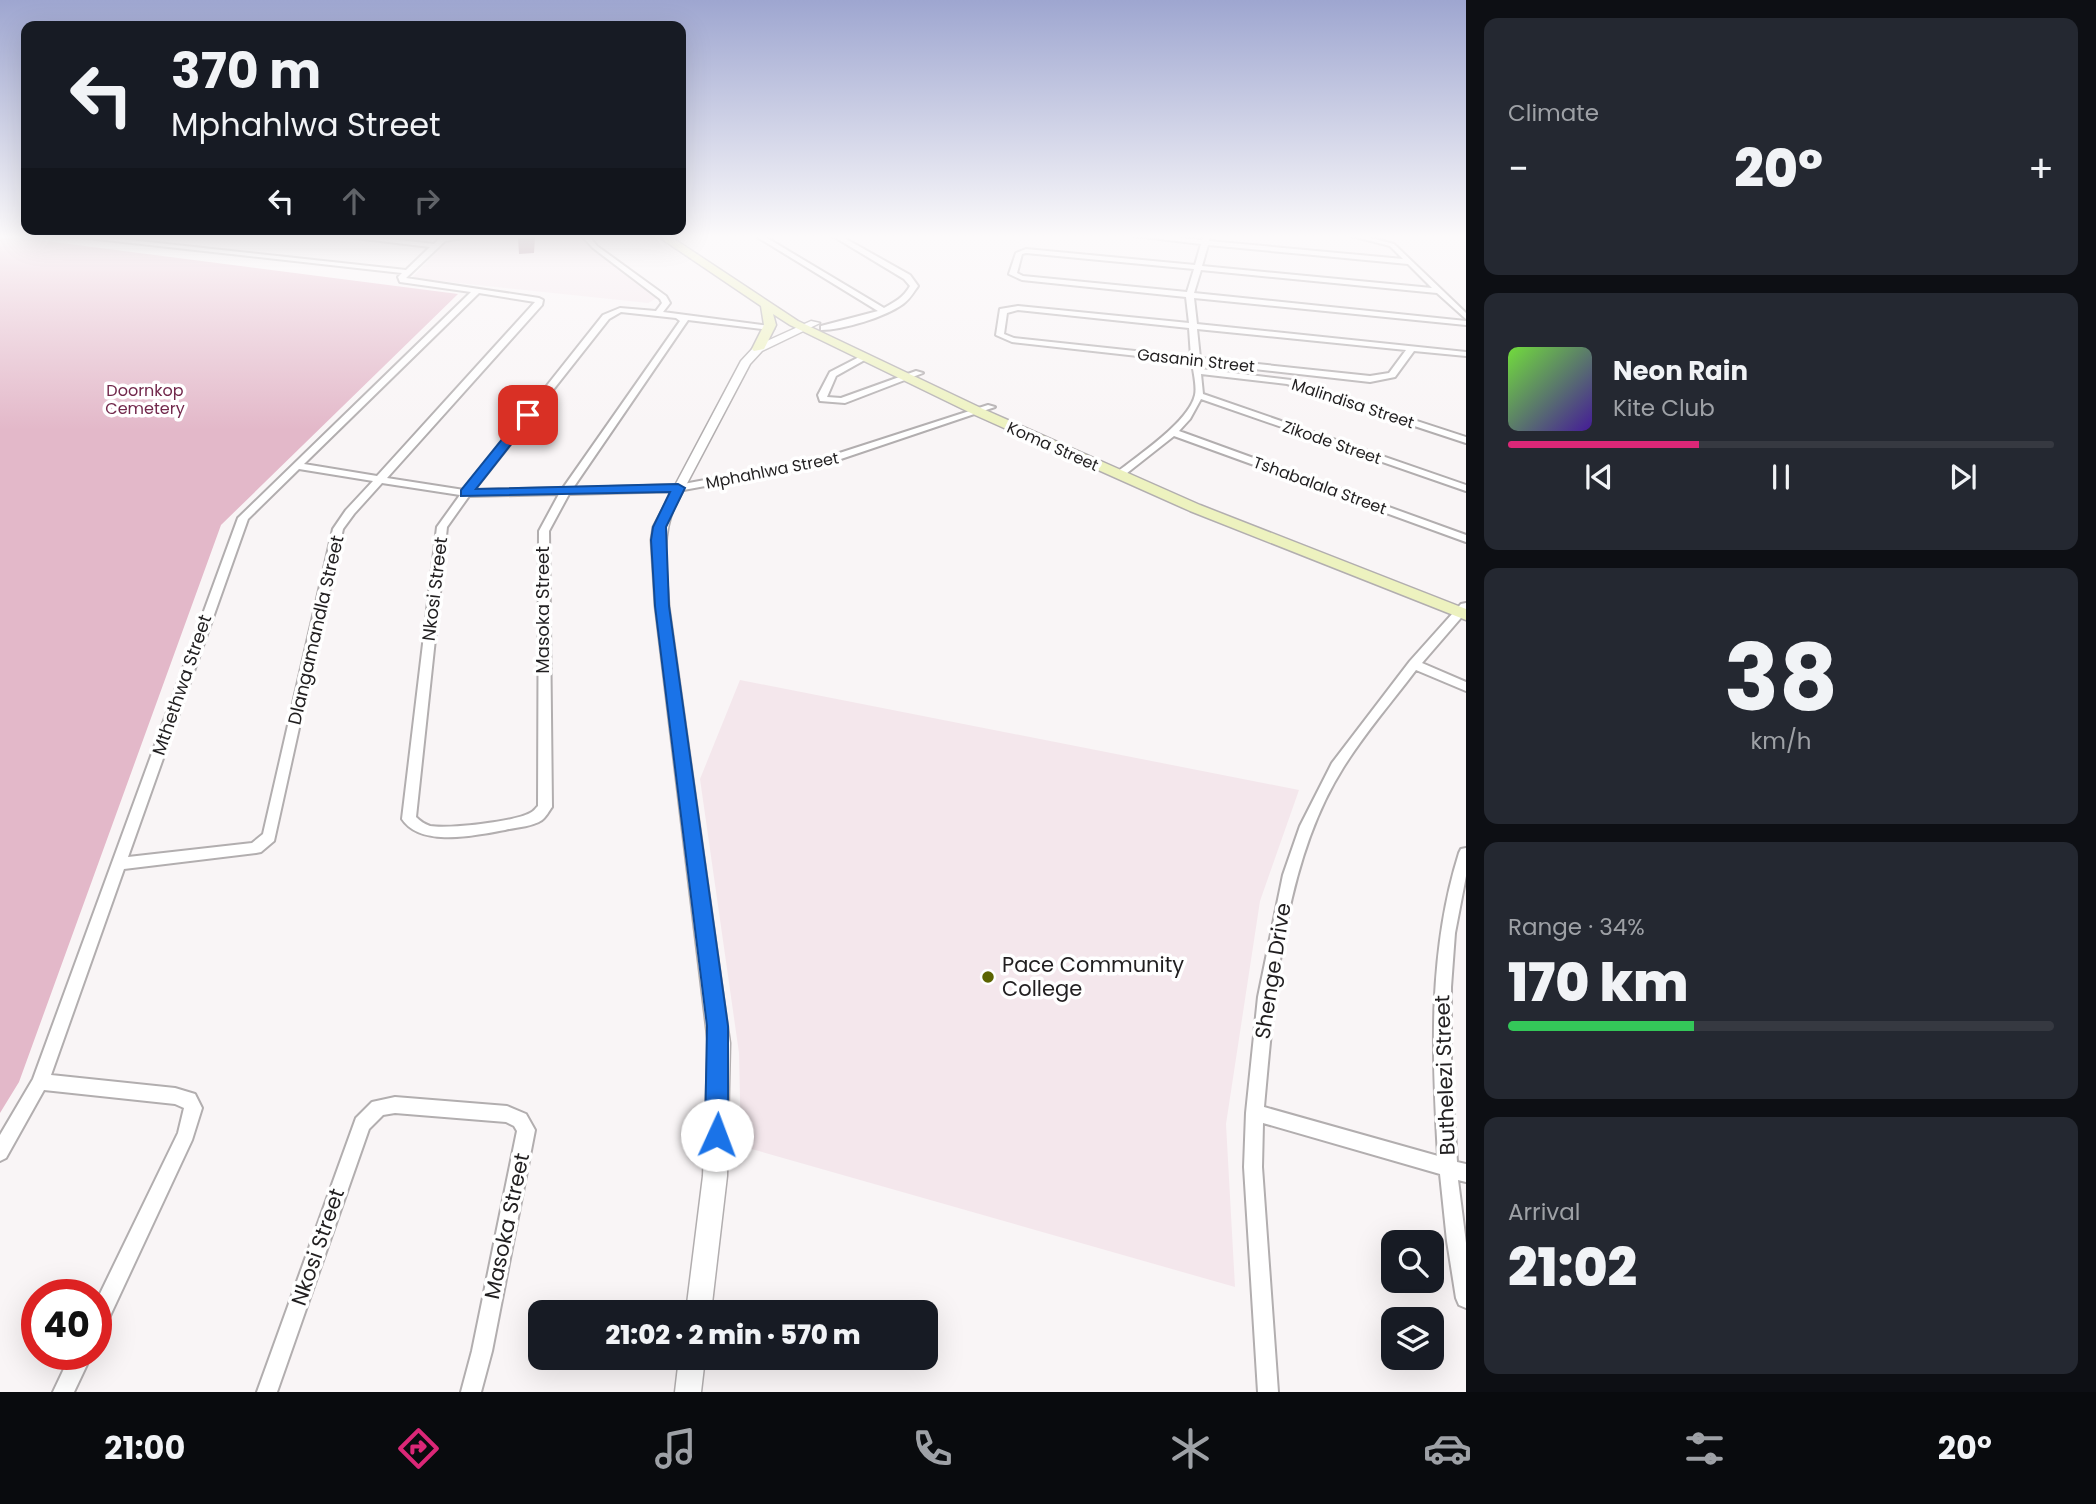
<!DOCTYPE html>
<html lang="en">
<head>
<meta charset="utf-8">
<style>
	:root { --surface:#171b24; --page:#242831; --text:#f1f3f6; --muted:#9ea1a6; --line:#363941; --accent:#db2777 }
	body { margin:0; font-family:Poppins,sans-serif; background:var(--page); color:var(--text); height:100vh; display:flex; flex-direction:column; font-size:26px; white-space:nowrap }
	* { box-sizing:border-box; margin:0 }
	p { font-size:23px; color:var(--muted) }
	.icon { flex:none; width:38px; height:38px; fill:none; stroke:currentColor; stroke-width:2; stroke-linecap:round; stroke-linejoin:round }
	.map { position:relative; flex:1; overflow:hidden }
	.sheet { display:flex; flex-direction:column; gap:18px; padding:18px; background:#0d0f14; width:630px }
	.sheet>* { flex:none }
	.banner { position:absolute; left:21px; top:21px; width:665px; height:214px; border-radius:14px; box-shadow:0 7px 28px #0002; background:#171b24; color:var(--text); overflow:hidden }
	.tools { position:absolute; left:1381px; top:1230px; display:grid; gap:14px }
	.tools a { display:grid; place-items:center; width:63px; height:63px; border-radius:14px; background:var(--surface); box-shadow:0 7px 28px #0002; font-size:35px }
	.speed { position:absolute; left:21px; top:1279px; display:flex; gap:14px; font-size:35px; font-weight:700; text-align:center }
	.speed>* { display:grid; place-content:center; width:91px; height:91px; border-radius:50%; background:var(--surface); box-shadow:0 7px 28px #0002; line-height:1 }
	.speed .limit { border:10px solid #d22; background:#fff; color:#111 }
	.pin { position:absolute; display:grid; place-items:center; width:60px; height:60px; color:#fff; margin:-30px; border-radius:14px; box-shadow:0 4px 10px #0006 }
	.me { position:absolute; width:77px; margin:-38px; rotate:2deg; stroke-linejoin:round; filter:drop-shadow(0 0 5px #0008) }
	.turn { display:flex; align-items:center; gap:24px; height:147px; padding:0 35px; font-size:32px }
	.turn .icon { width:91px; height:91px; stroke-width:2.5 }
	.turn b { display:block; font-size:49px; line-height:60px }
	.lanes { display:flex; align-items:center; height:66px; padding:0 35px; background:#0003; justify-content:center; gap:35px; direction:ltr }
	.lanes .off { opacity:.35 }
	.big { font-size:52px; font-weight:800; line-height:1.1 }
	.sheet .card { flex:1; display:flex; flex-direction:column; justify-content:center; gap:10px; min-width:0; padding:0 24px; border-radius:14px; background:var(--page) }
	.sheet .dial { align-items:center; gap:0 }
	.dial b { font-size:91px; line-height:1 }
	.song { display:flex; align-items:center; gap:21px }
	.cover { width:84px; height:84px; border-radius:10px; background:linear-gradient(135deg,hsl(100 70% 55%),hsl(260 70% 35%)) }
	.played { height:7px; border-radius:4px; background:linear-gradient(90deg,var(--accent) 35%,var(--line) 35%) }
	.keys { display:flex; justify-content:space-around; direction:ltr }
	.heat { display:flex; justify-content:space-between; align-items:center; font-size:38px; direction:ltr }
	.charge { height:10px; border-radius:5px; background:linear-gradient(90deg,#34c759 34%,var(--line) 0) }
	.trip { position:absolute; left:528px; top:1300px; width:410px; height:70px; border-radius:14px; background:var(--surface); box-shadow:0 7px 28px #0002; font-weight:800; line-height:70px; text-align:center }
	.tab-bar { display:flex; height:112px; justify-content:space-around; align-items:center; background:#090b0e; color:var(--muted) }
	.tab-bar .icon { width:49px; height:49px }
	.tab-bar .selected { color:var(--accent) }
	.tab-bar b { font-size:32px; color:var(--text) }
	main { display:flex; flex:1; min-height:0 }
	.map>svg:first-child { display:block }
	.built { fill:#f4e7ec }
	.green { fill:#e3b8c9 }
	.building { fill:#7f4960 }
	.lines { fill:none; stroke-linecap:round; stroke-linejoin:round }
	.minor-casing { stroke:#b2aeaf; stroke-width:4 }
	.tertiary-casing { stroke:#b2aeaf; stroke-width:3 }
	.secondary-casing { stroke:#b2aeaf; stroke-width:3 }
	.minor { fill:#fff; fill-rule:evenodd }
	.tertiary { fill:#fff; fill-rule:evenodd }
	.secondary { fill:#edf2bf; fill-rule:evenodd }
	.route { fill:#1a73e8; stroke:#114b97; stroke-width:2 }
	.poi-dot { fill:#5b6301; stroke:#fff; stroke-width:2.5 }
	.labels { text-anchor:middle; stroke-width:7; stroke-linejoin:round; paint-order:stroke }
	.far-street-label { font-size:16px; fill:#211f20; stroke:#fff }
	.far-park-label { font-size:16px; fill:#72294c; stroke:#fff }
	.street-label { font-size:18px; fill:#211f20; stroke:#fff }
	.near-poi-label { font-size:21px; fill:#211f20; stroke:#fff; text-anchor:start }
	.near-street-label { font-size:21px; fill:#211f20; stroke:#fff }
</style>
</head>
<body>
<main>
<div class="map">
<svg width="1466" height="1392" viewBox="0 0 1466 1392">
	<rect width="100%" height="100%" fill="#f9f5f6"/>
	<path class="built" d="M528 235H577L657 298 648 303 412 278 448 240Z
		M740 680 1299 790 1260 901 1226 1124 1235 1287 741 1146 739 1053 700 779Z"/>
	<path class="green" d="M7 236 458 294 221 525 19 1082 0 1113V240Z"/>
	<path class="building" d="M535 237 534 253 519 254 518 238Z"/>
	<g class="lines">
		<g class="minor-casing">
			<path id="minor" d="M60 235H84L406 270 430 247 330 235H355L434 244 439 239 437 235H479L445 241 406 278 539 298 543 300 542 305 387 478 464 490 603 315 620 308 656 311 662 303 660 299 593 248 581 235H588L597 246 666 296 670 303 663 312 770 326 774 328 770 330 688 320 573 488 678 485 824 458 988 405 995 407 826 464 678 491 569 494 549 531 552 807C549 811 546 817 542 820 532 827 516 827 505 830 476 835 421 848 402 819L437 527 460 495 382 483 354 514 343 529 274 841 261 852 256 853 124 869 51 1075 175 1088 195 1094 202 1108 192 1140 103 1331 96 1334V1302L178 1133 184 1108 175 1104 44 1090 6 1158 0 1161V1135L33 1079 238 518 471 292 400 282 398 277 402 273ZM479 293 535 302 377 476 304 464ZM621 312 676 318 680 321 563 488 474 490 609 319ZM299 469 373 481 346 510 333 529 263 834 252 843 128 857 248 519ZM559 494 539 531 538 806C535 809 534 811 530 813 513 822 449 829 430 826 424 824 420 821 416 817L447 527 469 496Z
				M754 235H762L884 308C895 302 904 297 910 286L904 279 831 235H839L910 275 918 286C913 293 910 299 903 304 885 317 843 330 821 330V326L878 311Z
				M1127 235H1154L1202 240 1204 235H1210L1209 241 1403 259 1390 246 1348 235H1360L1394 244 1466 313V319L1437 293 1201 270 1194 293 1466 321V325L1194 298 1197 324 1466 352V356L1414 351 1395 377 1370 382 1200 363 1201 369 1291 380 1466 437V443L1287 384 1201 374 1203 394 1466 485V491L1201 399 1190 419 1179 431 1466 535V542L1174 436 1122 477H1116V473C1137 456 1189 422 1195 395 1197 386 1193 371 1192 362L1012 342 996 335 1000 309 1018 306 1189 323 1186 297 1022 280 1009 274 1016 253 1026 249 1195 265 1201 244ZM1208 245 1408 264 1432 288 1202 266ZM1026 253 1194 269 1187 292 1023 276 1017 273 1022 254ZM1018 310 1189 328 1191 357 1014 338 1004 334 1007 313ZM1197 329 1406 350 1389 373 1370 376 1200 358Z
				M863 355 870 357 836 376 827 397 841 398 916 371 923 373 845 403 820 401 818 395 830 372Z
				M1466 603V612L1422 663 1466 682V691L1416 670C1392 702 1364 734 1343 768 1283 863 1274 998 1264 1107L1438 1156C1432 1055 1428 951 1459 853L1461 849 1466 848V876L1455 933 1451 987V1070L1457 1162 1466 1164V1182L1458 1180 1466 1243V1308L1459 1305 1456 1298 1447 1241 1440 1174 1263 1123 1262 1167 1278 1392H1258L1244 1167 1246 1113 1258 997 1283 875 1300 826 1332 763 1410 661 1461 604Z
				M395 1097 507 1106 526 1114 535 1130 492 1351 481 1392H461L472 1351 517 1131 514 1126 506 1122 395 1113 383 1115 369 1129 277 1392H257L356 1118 372 1102Z
				M71 1354H92L74 1392H53Z"/>
		</g>
		<g class="tertiary-casing">
			<path id="tertiary" d="M811 321 820 323 762 351 750 364 674 508C661 540 667 572 669 606L730 1043 727 1176 711 1312H686L703 1176 708 1043 655 606 651 540 653 527 741 361 754 347Z
				M679 1358H705L701 1392H675Z"/>
		</g>
		<g class="secondary-casing">
			<path id="secondary" d="M656 235H668L798 321 983 409 1200 505 1466 609V620L1190 511 975 415 790 325 773 314 776 325 764 349 754 351 752 349 764 325 761 306Z"/>
		</g>
		<use href="#minor" class="minor"/>
		<use href="#tertiary" class="tertiary"/>
		<use href="#secondary" class="secondary"/>
	</g>
	<linearGradient id="sky" x2="0" y2="1"><stop stop-color="#9ea6d0"/><stop offset="0.55" stop-color="#fcfafb"/><stop offset="1" stop-color="#fcfafb" stop-opacity="0"/></linearGradient>
	<rect width="1466" height="430" fill="url(#sky)"/>
	<path class="route" d="M528 411 534 415 476 489 678 484 685 488 666 527 669 606 728 1026V1135L725 1143 717 1146 709 1143 705 1135 707 1026 655 606 651 540 653 527 670 492 461 496V490L524 412Z"/>
	<circle class="poi-dot" cx="988" cy="977" r="7"/>
	<g class="labels">
		<g class="far-street-label">
			<text transform="translate(1196 360) rotate(6)" y="6">Gasanin Street</text>
			<text transform="translate(1353 403) rotate(18)" y="6">Malindisa Street</text>
			<text transform="translate(1332 442) rotate(19)" y="6">Zikode Street</text>
			<text transform="translate(1053 446) rotate(24)" y="6">Koma Street</text>
			<text transform="translate(772 470) rotate(-11)" y="6">Mphahlwa Street</text>
			<text transform="translate(1320 485) rotate(20)" y="6">Tshabalala Street</text>
		</g>
		<g class="far-park-label">
			<text x="145" y="396">Doornkop<tspan x="145" dy="18">Cemetery</tspan></text>
		</g>
		<g class="street-label">
			<text transform="translate(435 589) rotate(-83)" y="6">Nkosi Street</text>
			<text transform="translate(543 610) rotate(-90)" y="6">Masoka Street</text>
			<text transform="translate(316 630) rotate(-77)" y="6">Dlangamandla Street</text>
			<text transform="translate(182 685) rotate(-71)" y="6">Mthethwa Street</text>
		</g>
		<g class="near-poi-label">
			<text x="1002" y="972">Pace Community<tspan x="1002" dy="24">College</tspan></text>
		</g>
		<g class="near-street-label">
			<text transform="translate(1273 971) rotate(-81)" y="7">Shenge Drive</text>
			<text transform="translate(1445 1075) rotate(-92)" y="7">Buthelezi Street</text>
			<text transform="translate(507 1226) rotate(-78)" y="7">Masoka Street</text>
			<text transform="translate(318 1247) rotate(-71)" y="7">Nkosi Street</text>
		</g>
	</g>
</svg>
<div class="tools">
<a><svg class="icon" aria-label="search" viewBox="0 0 24 24"><circle cx="10" cy="10" r="6"/><path d="M15 15l6 6"/></svg></a>
<a><svg class="icon" aria-label="layers" viewBox="0 0 24 24"><path d="M12 4l9 5-9 5-9-5zM3 14l9 5 9-5"/></svg></a>
</div>
<div class="speed"><div class="limit">40</div></div>
<div class="pin" style="left:528px;top:415px;background:#d93025"><svg class="icon" aria-label="arrive" viewBox="0 0 24 24"><path d="M6 21V4h12l-3 4 3 4H6"/></svg></div>
<svg class="me" style="left:717px;top:1135px" viewBox="-20 -20 40 40"><circle r="19" fill="#fff"/><path d="M0-13L10 11 0 6-10 11z" fill="#1a73e8"/></svg>
<div class="trip">21:02 · 2 min · 570 m</div>
<div class="banner">
<div class="turn"><svg class="icon" aria-label="left" viewBox="0 0 24 24"><path d="M17 20v-9H6M10 6l-5 5 5 5"/></svg><div><b>370 m</b>Mphahlwa Street</div></div>
<div class="lanes"><svg class="icon" aria-label="left" viewBox="0 0 24 24"><path d="M17 20v-9H6M10 6l-5 5 5 5"/></svg><svg class="icon off" aria-label="ahead" viewBox="0 0 24 24"><path d="M12 20V5M6 11l6-6 6 6"/></svg><svg class="icon off" aria-label="right" viewBox="0 0 24 24"><path d="M7 20v-9h11M14 6l5 5-5 5"/></svg></div>
</div>
</div>
<section class="sheet">
<div class="card"><p>Climate</p>
<div class="heat"><a>−</a><b class="big">20°</b><a>+</a></div>
</div>
<div class="card">
<div class="song"><i class="cover"></i><div><b>Neon Rain</b><p>Kite Club</p></div></div>
<div class="played"></div>
<div class="keys"><svg class="icon" aria-label="previous" viewBox="0 0 24 24"><path d="M18 5L8 12l10 7zM5 5v14"/></svg><svg class="icon" aria-label="pause" viewBox="0 0 24 24"><path d="M8 5v14M16 5v14"/></svg><svg class="icon" aria-label="next" viewBox="0 0 24 24"><path d="M6 5l10 7-10 7zM19 5v14"/></svg></div>
</div>
<div class="card dial"><b>38</b><p>km/h</p></div>
<div class="card"><p>Range · 34%</p><b class="big">170 km</b><div class="charge"></div></div>
<div class="card"><p>Arrival</p><b class="big">21:02</b></div>
</section>
</main>
<nav class="tab-bar">
<b>21:00</b>
<svg class="icon selected" aria-label="directions" viewBox="0 0 24 24"><path d="M12 3l9 9-9 9-9-9zM9 14v-3h6M13 9l2 2-2 2"/></svg>
<svg class="icon" aria-label="music" viewBox="0 0 24 24"><path d="M9 18V5l10-2v13"/><circle cx="6" cy="18" r="3"/><circle cx="16" cy="16" r="3"/></svg>
<svg class="icon" aria-label="phone" viewBox="0 0 24 24"><path d="M5 4h4l2 5-3 2q2 4 5 5l2-3 5 2v4C11 20 4 13 5 4z"/></svg>
<svg class="icon" aria-label="climate" viewBox="0 0 24 24"><path d="M12 3v18M4 7l16 10M4 17L20 7"/></svg>
<svg class="icon" aria-label="car" viewBox="0 0 24 24"><path d="M5 17H2v-5l4-1 3-4h7l3 4 3 1v5h-3M9 17h6M6 11h13"/><circle cx="7" cy="17" r="2"/><circle cx="17" cy="17" r="2"/></svg>
<svg class="icon" aria-label="filters" viewBox="0 0 24 24"><path d="M4 7h16M4 17h16"/><circle cx="9" cy="7" r="2"/><circle cx="15" cy="17" r="2"/></svg>
<b>20°</b>
</nav>
</body>
</html>
